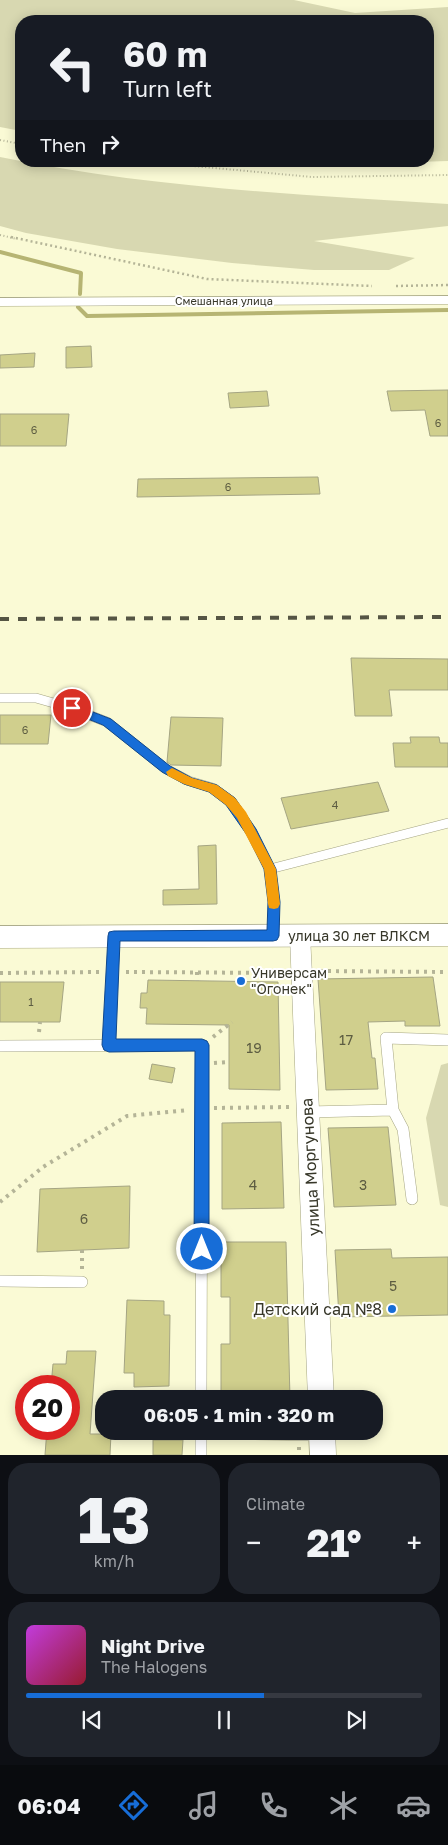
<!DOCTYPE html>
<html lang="en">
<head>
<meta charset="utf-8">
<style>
	:root { --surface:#171b24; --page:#20242c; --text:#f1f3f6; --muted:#9ea1a6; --line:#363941; --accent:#176dd7 }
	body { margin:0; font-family:"Golos Text",sans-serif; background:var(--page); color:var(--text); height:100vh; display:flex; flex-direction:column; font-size:19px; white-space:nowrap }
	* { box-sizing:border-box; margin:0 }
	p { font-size:16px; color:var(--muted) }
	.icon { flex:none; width:28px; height:28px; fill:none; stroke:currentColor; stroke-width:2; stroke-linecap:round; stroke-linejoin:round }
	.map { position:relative; height:1455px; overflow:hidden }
	.sheet { display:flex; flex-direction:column; gap:8px; padding:8px; background:#0d0f14; flex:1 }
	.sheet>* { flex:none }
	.banner { position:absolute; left:15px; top:15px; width:419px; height:152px; border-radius:20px; box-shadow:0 2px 12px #0003; background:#171b24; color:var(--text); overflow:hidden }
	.speed { position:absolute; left:15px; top:1375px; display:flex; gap:10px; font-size:25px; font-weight:700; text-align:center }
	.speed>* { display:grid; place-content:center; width:65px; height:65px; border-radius:50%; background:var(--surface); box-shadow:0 2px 12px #0003; line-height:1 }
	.speed .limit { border:8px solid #d22; background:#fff; color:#111 }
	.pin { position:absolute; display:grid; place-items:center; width:42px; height:42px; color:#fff; margin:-21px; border:2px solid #fff; border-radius:50%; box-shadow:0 1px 5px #0007 }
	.me { position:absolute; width:55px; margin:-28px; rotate:0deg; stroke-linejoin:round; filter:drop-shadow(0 0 4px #0008) }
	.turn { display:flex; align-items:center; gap:18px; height:105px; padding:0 25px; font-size:22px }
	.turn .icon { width:65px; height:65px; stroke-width:2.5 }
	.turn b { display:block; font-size:35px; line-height:42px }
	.then { display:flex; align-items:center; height:48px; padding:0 25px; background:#0003; gap:10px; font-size:19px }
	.big { font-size:38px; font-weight:700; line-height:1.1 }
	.sheet .widget { flex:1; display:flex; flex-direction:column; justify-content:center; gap:8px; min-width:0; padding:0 18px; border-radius:20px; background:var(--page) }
	.sheet .dial { align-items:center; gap:0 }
	.dial b { font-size:65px; line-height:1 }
	.song { display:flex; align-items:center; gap:15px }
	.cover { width:60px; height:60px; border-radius:8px; background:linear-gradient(135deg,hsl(290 70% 55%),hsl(350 70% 35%)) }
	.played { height:5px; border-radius:2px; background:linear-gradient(90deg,var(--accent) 60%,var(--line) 60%) }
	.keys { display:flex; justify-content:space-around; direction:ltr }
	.heat { display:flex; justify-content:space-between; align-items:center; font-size:28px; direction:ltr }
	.sheet .tiles { flex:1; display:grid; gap:8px; grid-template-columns:1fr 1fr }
	.widget:last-child { grid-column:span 2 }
	.trip { position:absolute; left:95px; top:1390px; width:288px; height:50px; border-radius:20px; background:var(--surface); box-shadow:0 2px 12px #0003; font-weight:700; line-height:50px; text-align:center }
	.menu { display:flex; height:80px; justify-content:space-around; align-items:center; background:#090b0e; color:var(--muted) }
	.menu .icon { width:35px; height:35px }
	.menu .selected { color:var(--accent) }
	.menu b { font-size:22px; color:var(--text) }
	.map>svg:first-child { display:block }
	.green { fill:#d8d8b1 }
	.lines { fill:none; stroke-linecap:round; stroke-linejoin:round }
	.stream { stroke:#b6b473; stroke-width:4 }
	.building { fill:#d0cf8d; stroke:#a5a583 }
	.lane-far1-casing { stroke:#a5a583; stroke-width:10 }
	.lane-casing { stroke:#a5a583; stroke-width:12 }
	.street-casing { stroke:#a5a583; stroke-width:1 }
	.secondary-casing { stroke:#a5a583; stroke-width:1 }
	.path-far2 { stroke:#b4b497; stroke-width:2; stroke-dasharray:1 2.5; stroke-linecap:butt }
	.path-far1 { stroke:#b4b497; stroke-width:2.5; stroke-dasharray:2 3; stroke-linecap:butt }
	.path { stroke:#b4b497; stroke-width:4; stroke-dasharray:3 5; stroke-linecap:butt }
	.lane-far1 { stroke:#fff; stroke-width:9 }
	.lane { stroke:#fff; stroke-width:11 }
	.street { fill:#fff; fill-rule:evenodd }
	.secondary { fill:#fff; fill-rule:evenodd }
	.rail { stroke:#554; stroke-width:4; stroke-dasharray:9 9; stroke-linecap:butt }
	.route { fill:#176dd7; stroke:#0f478c }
	.slow { fill:#f59e0b }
	.poi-dot { fill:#176dd7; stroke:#fff; stroke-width:2 }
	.labels { text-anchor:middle; stroke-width:4; stroke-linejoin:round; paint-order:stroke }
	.far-street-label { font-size:11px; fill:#373729; stroke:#fff }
	.number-label { font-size:11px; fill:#5d5d42 }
	.street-label { font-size:14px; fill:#373729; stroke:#fff }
	.poi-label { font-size:14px; fill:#373729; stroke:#fff; text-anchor:start }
	.near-number-label { font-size:14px; fill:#5d5d42 }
	.near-street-label { font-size:16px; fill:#373729; stroke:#fff }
	.near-poi-label { font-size:16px; fill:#373729; stroke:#fff; text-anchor:end }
</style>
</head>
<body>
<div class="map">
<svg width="448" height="1455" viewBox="0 0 448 1455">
	<rect width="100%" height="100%" fill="#fafad5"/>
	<path class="green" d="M0 0H294L355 13 448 7V161L321 165 283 161H428V21H21V131L0 127Z
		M0 157C144 187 301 195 448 204V226L314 241 415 258 389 270H314L232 263 117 249 26 233 0 226Z
		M448 1063V1207L440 1205 426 1118 441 1065Z"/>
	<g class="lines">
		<path class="stream" d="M0 252 81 273 80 294
			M78 307 87 316 448 310"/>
	</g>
	<path class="building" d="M91 346 92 367 66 368V347Z
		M35 353 34 367 0 368V355Z
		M448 390V436H430L425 410 391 411 387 391Z
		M267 391 269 406 230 408 228 393Z
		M0 414H69L66 446H0Z
		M318 477 320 494 137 497 138 479Z
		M351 658 448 659V690H389L392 716H355Z
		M0 715H51L48 744H0Z
		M171 717 223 718 221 766 171 765 167 762Z
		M410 737H439L440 743H448V767H395L393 743H411Z
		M378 782 389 811 291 829 281 798Z
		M216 845 217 904 163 905V890L199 889 198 846Z
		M433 977 440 1026H405V1021L368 1022 372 1058H375L378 1089 326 1090 318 979Z
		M148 980 278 982 280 1090 229 1089V1025L146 1024 147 1008H140L141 993H147Z
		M0 982H64L60 1022H0Z
		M152 1064 175 1068 172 1083 149 1079Z
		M281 1122 284 1208 222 1209V1123Z
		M388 1127 396 1205 334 1207 328 1128Z
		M130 1186 129 1248 37 1252 40 1189Z
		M221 1242H286L290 1399H221V1344H230V1297H221Z
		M391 1249 392 1258 448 1257V1315L339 1317 335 1250Z
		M127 1300 164 1301V1315H170L169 1386 134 1387V1373H124Z
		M67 1351H96L90 1434H111L110 1455H45L47 1429H69V1386H51L53 1364H66Z
		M153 1440H183L182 1455H153Z"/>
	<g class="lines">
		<g class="lane-far1-casing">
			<path id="lane-far1" d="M0 698H36L71 708 107 722 166 769 189 781 213 788 231 801 252 832 270 869 274 902 273 936
				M270 869 448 823
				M114 943V936"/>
		</g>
		<g class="lane-casing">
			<path id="lane" d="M109 1045 114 942
				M0 1046 202 1045 201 1399
				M393 1110 403 1129 412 1199
				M308 1112 393 1110 386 1038 448 1040
				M0 1281 82 1282
				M201 1431V1455
				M201 1433 321 1435"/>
		</g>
		<g class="street-casing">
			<path id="street" d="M448 296V304L0 306V298Z
				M300 928 307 930 310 936 334 1399H308L290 936 293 930Z
				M309 1431H335L336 1455H310Z"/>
		</g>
		<g class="secondary-casing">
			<path id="secondary" d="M448 924V946L0 948V926Z"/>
		</g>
		<path class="path-far2" d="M0 140 21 144
			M139 161 312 177 448 175
			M0 235 17 239"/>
		<path class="path-far1" d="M11 237 207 279 372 286
			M396 286 448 285"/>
		<path class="path" d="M320 971 448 972
			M126 972 284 973
			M197 972V981
			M0 973 99 972
			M241 981 242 973
			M39 1032 40 1022
			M213 1037 232 1022
			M214 1063 229 1062
			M214 1108 289 1107
			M0 1202 43 1167 127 1116 188 1110
			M82 1250V1270
			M297 1392V1399
			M299 1447V1455"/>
		<use href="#lane-far1" class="lane-far1"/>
		<use href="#lane" class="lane"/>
		<use href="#street" class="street"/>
		<use href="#secondary" class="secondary"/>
		<path class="rail" d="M0 619 448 617"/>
	</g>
	<path class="route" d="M72 704 111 719 170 766 192 778 217 785 235 798 256 829 276 869 280 902 279 936 277 940 273 941H120L116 1039H202L207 1041 209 1045V1249L207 1254 202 1257 196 1254 194 1249 195 1051 109 1052 104 1050 102 1045 108 936 109 932 114 931 267 930 268 902 264 869 247 835 226 805 209 792 184 784 162 772 103 725 68 711 66 708 68 705Z"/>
	<path class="slow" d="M172 768 192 778 217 785 235 798 246 812 276 869 280 904 278 908 274 909 269 908 268 904 264 869 237 818 226 805 209 792 184 784 168 776 166 772Z"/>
	<g class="poi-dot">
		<circle cx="241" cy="981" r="5"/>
		<circle cx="392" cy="1309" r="5"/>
	</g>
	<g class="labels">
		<g class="far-street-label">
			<text x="224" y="305">Смешанная улица</text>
		</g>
		<g class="number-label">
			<text x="438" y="427">6</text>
			<text x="34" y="434">6</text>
			<text x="228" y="491">6</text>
			<text x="25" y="734">6</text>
			<text x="335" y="809">4</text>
			<text x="31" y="1006">1</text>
		</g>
		<g class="street-label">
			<text x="359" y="941">улица 30 лет ВЛКСМ</text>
		</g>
		<g class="poi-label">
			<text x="251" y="978">Универсам<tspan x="251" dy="16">"Огонек"</tspan></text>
		</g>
		<g class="near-number-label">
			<text x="346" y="1045">17</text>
			<text x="254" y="1053">19</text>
			<text x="253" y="1190">4</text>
			<text x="363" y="1190">3</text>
			<text x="84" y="1224">6</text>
			<text x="393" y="1291">5</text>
		</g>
		<g class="near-street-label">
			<text transform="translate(310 1167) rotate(-93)" y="6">улица Моргунова</text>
		</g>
		<g class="near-poi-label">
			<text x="382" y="1315">Детский сад №8</text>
		</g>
	</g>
</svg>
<div class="speed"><div class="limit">20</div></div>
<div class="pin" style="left:72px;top:708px;background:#d93025"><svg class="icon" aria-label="arrive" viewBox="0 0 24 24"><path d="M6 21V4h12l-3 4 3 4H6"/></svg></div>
<svg class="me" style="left:202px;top:1249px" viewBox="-20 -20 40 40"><circle r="17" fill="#176dd7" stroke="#fff" stroke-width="3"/><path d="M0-11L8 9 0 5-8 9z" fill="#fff"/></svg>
<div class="trip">06:05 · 1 min · 320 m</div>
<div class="banner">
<div class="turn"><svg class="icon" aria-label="left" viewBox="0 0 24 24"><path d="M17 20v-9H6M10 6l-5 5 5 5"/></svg><div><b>60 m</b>Turn left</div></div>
<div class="then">Then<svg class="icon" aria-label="right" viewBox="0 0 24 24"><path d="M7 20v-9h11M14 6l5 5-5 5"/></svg></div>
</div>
</div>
<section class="sheet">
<div class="tiles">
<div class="widget dial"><b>13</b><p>km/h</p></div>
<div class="widget"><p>Climate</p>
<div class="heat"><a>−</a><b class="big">21°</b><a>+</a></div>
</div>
<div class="widget">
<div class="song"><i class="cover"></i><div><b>Night Drive</b><p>The Halogens</p></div></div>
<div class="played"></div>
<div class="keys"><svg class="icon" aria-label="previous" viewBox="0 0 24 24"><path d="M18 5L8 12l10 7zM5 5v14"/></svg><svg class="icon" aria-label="pause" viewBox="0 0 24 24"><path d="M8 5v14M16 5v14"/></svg><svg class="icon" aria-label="next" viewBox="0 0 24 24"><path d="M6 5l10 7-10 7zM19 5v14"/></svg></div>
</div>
</div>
</section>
<nav class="menu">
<b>06:04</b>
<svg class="icon selected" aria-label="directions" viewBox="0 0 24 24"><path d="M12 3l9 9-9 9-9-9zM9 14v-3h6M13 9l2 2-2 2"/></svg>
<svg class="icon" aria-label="music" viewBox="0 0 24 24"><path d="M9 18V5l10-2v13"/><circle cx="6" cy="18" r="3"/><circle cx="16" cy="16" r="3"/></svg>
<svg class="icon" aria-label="phone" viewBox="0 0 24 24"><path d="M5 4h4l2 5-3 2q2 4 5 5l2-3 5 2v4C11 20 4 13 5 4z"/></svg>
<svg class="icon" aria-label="climate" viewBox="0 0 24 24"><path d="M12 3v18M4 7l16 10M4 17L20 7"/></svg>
<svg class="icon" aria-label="car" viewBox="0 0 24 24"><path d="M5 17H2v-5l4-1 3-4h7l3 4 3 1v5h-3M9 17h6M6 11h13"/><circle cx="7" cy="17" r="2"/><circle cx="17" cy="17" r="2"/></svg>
</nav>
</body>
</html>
